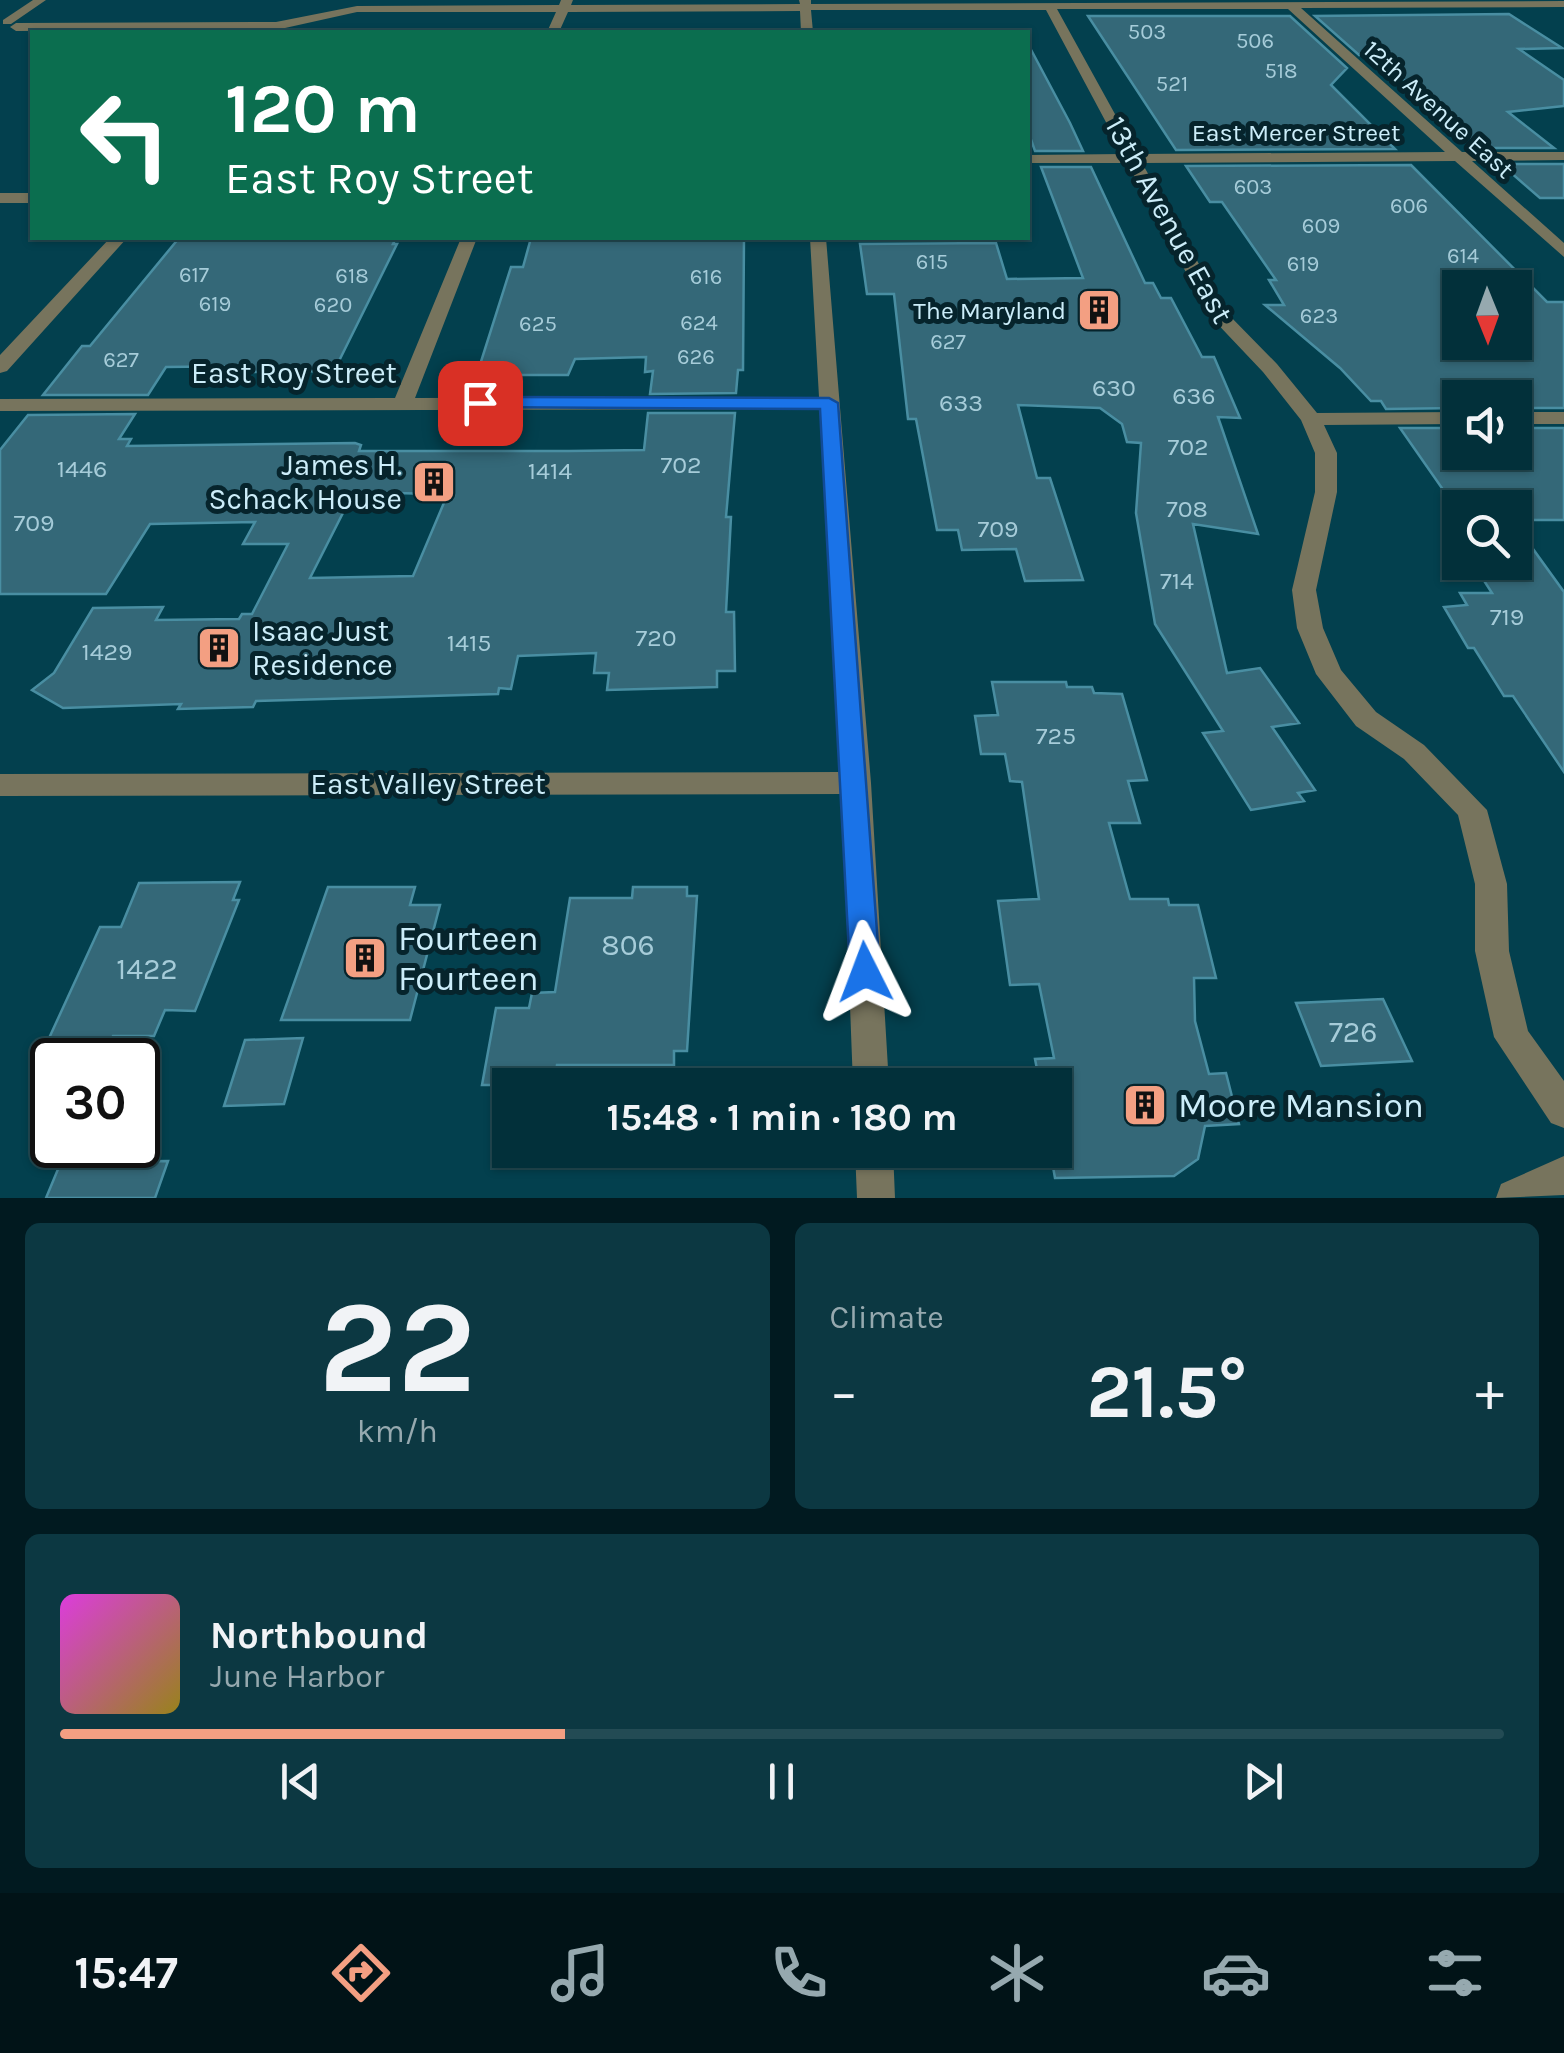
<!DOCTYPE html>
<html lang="en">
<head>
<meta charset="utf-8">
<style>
	:root { --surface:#02303a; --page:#0c3842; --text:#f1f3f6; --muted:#96a9af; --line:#234b54; --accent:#f39f82 }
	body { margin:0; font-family:Karla,sans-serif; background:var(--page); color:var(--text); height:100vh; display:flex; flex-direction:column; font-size:38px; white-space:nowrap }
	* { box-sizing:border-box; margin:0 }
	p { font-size:32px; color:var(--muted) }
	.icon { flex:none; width:55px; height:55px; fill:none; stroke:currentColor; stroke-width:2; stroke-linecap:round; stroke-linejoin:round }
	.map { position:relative; height:1198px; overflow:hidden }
	.side { display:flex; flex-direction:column; gap:25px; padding:25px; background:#011a20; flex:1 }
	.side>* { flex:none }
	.hud { position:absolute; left:30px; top:30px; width:1000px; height:210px; border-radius:0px; box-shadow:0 2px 8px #0004,0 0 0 2px var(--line); background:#0b6e4f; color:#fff; overflow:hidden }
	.needle { width:65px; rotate:179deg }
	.buttons { position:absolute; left:1442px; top:270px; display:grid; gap:20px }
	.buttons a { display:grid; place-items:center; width:90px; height:90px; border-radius:0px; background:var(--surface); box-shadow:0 2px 8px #0004,0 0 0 2px var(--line); font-size:50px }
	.speed { position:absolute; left:30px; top:1038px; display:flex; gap:20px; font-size:50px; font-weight:700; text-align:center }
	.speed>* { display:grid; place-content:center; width:130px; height:130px; border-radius:50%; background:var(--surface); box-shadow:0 2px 8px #0004,0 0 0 2px var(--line); line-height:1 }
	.speed .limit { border:5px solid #111; border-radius:15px; background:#fff; color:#111 }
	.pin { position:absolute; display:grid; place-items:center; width:85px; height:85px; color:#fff; margin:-42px; border-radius:20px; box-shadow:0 5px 15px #0006 }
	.me { position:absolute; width:110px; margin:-55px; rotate:357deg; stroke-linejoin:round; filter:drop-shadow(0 0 8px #0008) }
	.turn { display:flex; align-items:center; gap:35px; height:210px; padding:0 30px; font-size:45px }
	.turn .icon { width:130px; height:130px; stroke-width:2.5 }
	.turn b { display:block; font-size:70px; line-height:85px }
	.big { font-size:75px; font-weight:700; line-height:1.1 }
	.side .card { flex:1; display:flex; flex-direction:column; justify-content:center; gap:15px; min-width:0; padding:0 35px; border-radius:15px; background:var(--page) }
	.side .dial { align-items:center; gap:0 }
	.dial b { font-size:130px; line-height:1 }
	.song { display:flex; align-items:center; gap:30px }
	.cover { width:120px; height:120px; border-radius:15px; background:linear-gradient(135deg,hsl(300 70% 55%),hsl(50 70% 35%)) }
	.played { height:10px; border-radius:5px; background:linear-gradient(90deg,var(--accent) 35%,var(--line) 35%) }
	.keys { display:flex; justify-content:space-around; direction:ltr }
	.heat { display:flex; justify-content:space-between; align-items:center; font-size:55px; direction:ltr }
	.side .tiles { flex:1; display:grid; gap:25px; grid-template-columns:1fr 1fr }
	.card:last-child { grid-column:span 2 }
	.trip { position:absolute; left:492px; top:1068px; width:580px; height:100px; border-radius:0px; background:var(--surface); box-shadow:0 2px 8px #0004,0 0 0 2px var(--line); font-weight:700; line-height:100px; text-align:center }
	.tab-bar { display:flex; height:160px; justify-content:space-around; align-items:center; background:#011317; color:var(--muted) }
	.tab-bar .icon { width:70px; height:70px }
	.tab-bar .active { color:var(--accent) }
	.tab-bar b { font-size:45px; color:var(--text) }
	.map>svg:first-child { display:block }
	.building { fill:#346878; stroke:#498ea2; stroke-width:2.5; fill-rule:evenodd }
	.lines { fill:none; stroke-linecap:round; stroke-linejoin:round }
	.minor { fill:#77745d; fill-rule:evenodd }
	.route { fill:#1a73e8; stroke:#114b97; stroke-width:2.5 }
	.labels { text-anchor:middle; stroke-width:10; stroke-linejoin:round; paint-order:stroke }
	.far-number-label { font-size:22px; fill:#a6ccd9 }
	.far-street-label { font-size:25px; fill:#ccedf9; stroke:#06242c }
	.far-poi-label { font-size:25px; fill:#ccedf9; stroke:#06242c; text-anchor:end }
	.number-label { font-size:25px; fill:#a6ccd9 }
	.street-label { font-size:30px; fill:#ccedf9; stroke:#06242c }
	.poi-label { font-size:30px; fill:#ccedf9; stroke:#06242c; text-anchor:end }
	.near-number-label { font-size:30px; fill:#a6ccd9 }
	.near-poi-label { font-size:35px; fill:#ccedf9; stroke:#06242c; text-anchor:start }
</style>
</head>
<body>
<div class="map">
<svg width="1564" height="1198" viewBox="0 0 1564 1198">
	<rect width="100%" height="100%" fill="#03404e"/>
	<path class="building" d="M1509 14 1562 48 1519 49 1564 80V106L1508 112 1554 148H1482L1366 47 1359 55 1315 16Z
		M1088 16H1290L1347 68 1331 85 1395 149 1176 150Z
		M1028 44 1070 123 1083 151H1035L1028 131Z
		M1501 164H1564V198H1540Z
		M1411 165 1547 302H1564V408H1515V398H1460V408L1386 409 1381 401H1371L1340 368 1265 305H1284L1269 280H1276L1222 202H1210L1186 166ZM1460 288H1515V342H1460Z
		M1041 167H1091L1145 283H1153L1161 298H1171L1202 357H1214L1240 418 1218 417 1258 534 1193 524 1227 673 1260 668 1299 723 1272 727 1315 790 1298 793 1304 801 1251 810 1203 733 1223 731 1155 624 1136 513 1141 443 1127 442 1122 424 1100 408 1018 405 1037 478H1050L1083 580 1025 581 1016 549 962 550 958 530H937L916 419H908L894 294H867L860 244 996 243 1007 279 1083 278Z
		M179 238H396L393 244H397L334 371 246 372 249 366 166 367 148 395H43L82 346H90Z
		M531 238H744L743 370H738L736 393 650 394 653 371 645 372 646 357 575 359 568 375H491L492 371H478L511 267H523Z
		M648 413H735L726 517H731L726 612H734L735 671H717V687L607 690 609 673H594L596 653 518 656 511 689 499 688 498 694 256 701 253 707 178 709 181 704 63 708 32 690 54 673 93 608 163 607 156 620 239 619 242 614H252L288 544H243L255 522 150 524 106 594H0V450L28 415 135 414 119 439H131L127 446 355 443 361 445 359 451H569L644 450ZM358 492 433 494 431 498H446L413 576 310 578 348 503H353Z
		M1400 428H1460V452H1515V428H1564V520H1515V508H1460V514Z
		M1515 524 1564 592V772L1513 696H1504L1474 648H1468L1444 607 1467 605 1460 593H1492L1472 562H1515Z
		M992 682H1066L1067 687H1092L1094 693 1122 694 1147 780 1128 781 1140 823H1109L1130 899H1168L1169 905H1198L1216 978H1194L1195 1021 1209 1074 1226 1073 1239 1124 1205 1126 1198 1159 1174 1176 1055 1178 1050 1150H1055V1085H1040L1035 1059 1054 1058 1039 984 1010 985 998 901 1039 899 1022 782 1010 781 1005 754H981L975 716 998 715Z
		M240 882 233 900H239L195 1011 165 1010 154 1036H113L102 1060H39L100 927H121L139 883Z
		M328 887H415L410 905H440L410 1020H281Z
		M633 887H687V896H697L687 1051H674V1065H557L554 1085H482L496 1008H529L532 993 555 992 570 898H632Z
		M1383 999 1412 1061 1321 1066 1296 1003Z
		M303 1038 284 1104 224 1106 245 1040Z
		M168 1161 155 1198H46L61 1162Z"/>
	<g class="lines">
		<path class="minor" d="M33 0H46L11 24H3V20Z
			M561 0H573L571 5 800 4 799 0H811V4L1564 1V7L1301 8 1462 152H1564V160L1472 161 1564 243V257L1455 161 1142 163 1226 312 1277 364 1317 413 1460 412V424L1324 425 1337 453V492L1316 590 1323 628 1341 670 1376 712 1424 745 1487 810 1507 884 1509 951 1528 1031 1564 1081V1128L1551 1123 1494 1037 1475 951V884L1458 815 1404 759 1356 726 1316 674 1297 628 1292 590 1315 492V453L1301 420 1263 372 1209 315 1127 163H1028V155L1123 154 1046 10H811L813 32H801L800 11 568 12 559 32H547L556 12H357L276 30 16 31 10 27 16 23 276 22 357 6 559 5ZM1057 9H1288L1445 152 1137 154Z
			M0 193H32V203H0Z
			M110 238H127L7 371 0 373V355Z
			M461 238H477L415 398 819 397 810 238H826L871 783 889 1085H853L842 794 0 796V774L841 772 820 409 0 411V399L395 398Z
			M1515 412H1564V424H1515Z
			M855 1150H893L895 1198H857Z
			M1564 1156V1195L1496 1198 1501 1184Z"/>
	</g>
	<path class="route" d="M480 397 829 398 838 403 880 972 876 981 865 985 854 981 850 972 820 409 473 407 471 403Z"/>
	<defs>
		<g id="building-square" transform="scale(2.25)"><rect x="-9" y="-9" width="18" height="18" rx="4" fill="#f39f82" stroke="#06242c"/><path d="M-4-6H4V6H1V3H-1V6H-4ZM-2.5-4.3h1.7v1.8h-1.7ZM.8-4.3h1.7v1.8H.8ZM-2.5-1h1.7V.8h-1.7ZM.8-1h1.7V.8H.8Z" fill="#111"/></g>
	</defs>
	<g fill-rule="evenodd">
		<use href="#building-square" x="1099" y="310"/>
		<use href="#building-square" x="434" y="482"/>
		<use href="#building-square" x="219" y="648"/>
		<use href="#building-square" x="365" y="958"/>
		<use href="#building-square" x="1145" y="1105"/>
	</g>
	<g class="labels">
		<g class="far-number-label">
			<text x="1147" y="39">503</text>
			<text x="1255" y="48">506</text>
			<text x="1281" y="78">518</text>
			<text x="1172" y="91">521</text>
			<text x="1253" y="194">603</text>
			<text x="1409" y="213">606</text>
			<text x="1321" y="233">609</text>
			<text x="1463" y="263">614</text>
			<text x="932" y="269">615</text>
			<text x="1303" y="271">619</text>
			<text x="194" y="282">617</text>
			<text x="352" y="283">618</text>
			<text x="706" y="284">616</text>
			<text x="215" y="311">619</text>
			<text x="333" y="312">620</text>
			<text x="1319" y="323">623</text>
			<text x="699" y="330">624</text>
			<text x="538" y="331">625</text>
			<text x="948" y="349">627</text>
			<text x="696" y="364">626</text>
			<text x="121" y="367">627</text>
		</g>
		<g class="far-street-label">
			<text transform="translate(1439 109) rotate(42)" y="9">12th Avenue East</text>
			<text x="1296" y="141">East Mercer Street</text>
		</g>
		<g class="far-poi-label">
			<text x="1066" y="319">The Maryland</text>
		</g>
		<g class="number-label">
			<text x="1114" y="396">630</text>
			<text x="1194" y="404">636</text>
			<text x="961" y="411">633</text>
			<text x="1188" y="455">702</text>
			<text x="681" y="473">702</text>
			<text x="82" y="477">1446</text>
			<text x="550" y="479">1414</text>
			<text x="1187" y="517">708</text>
			<text x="34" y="531">709</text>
			<text x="998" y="537">709</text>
			<text x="1177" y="589">714</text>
			<text x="1507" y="625">719</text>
			<text x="656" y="646">720</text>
			<text x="469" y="651">1415</text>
			<text x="107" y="660">1429</text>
			<text x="1056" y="744">725</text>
		</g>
		<g class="street-label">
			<text transform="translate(1169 220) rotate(61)" y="10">13th Avenue East</text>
			<text x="294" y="383">East Roy Street</text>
			<text x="428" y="794">East Valley Street</text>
		</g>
		<g class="poi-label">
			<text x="402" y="475">James H.<tspan x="402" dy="34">Schack House</tspan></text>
			<text x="252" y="641" text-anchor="start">Isaac Just<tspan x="252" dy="34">Residence</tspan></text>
		</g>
		<g class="near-number-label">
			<text x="628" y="955">806</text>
			<text x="147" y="979">1422</text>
			<text x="1353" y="1042">726</text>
		</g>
		<g class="near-poi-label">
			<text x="398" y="950">Fourteen<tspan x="398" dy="40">Fourteen</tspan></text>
			<text x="1178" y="1117">Moore Mansion</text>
		</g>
	</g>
</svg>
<div class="buttons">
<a><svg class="needle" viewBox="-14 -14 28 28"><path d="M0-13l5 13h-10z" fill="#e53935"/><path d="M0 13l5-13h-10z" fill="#96a9af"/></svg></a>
<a><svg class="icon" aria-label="sound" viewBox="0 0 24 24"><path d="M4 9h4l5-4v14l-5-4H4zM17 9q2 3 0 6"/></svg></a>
<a><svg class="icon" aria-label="search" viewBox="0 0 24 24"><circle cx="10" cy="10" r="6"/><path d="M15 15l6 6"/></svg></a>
</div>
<div class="speed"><div class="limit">30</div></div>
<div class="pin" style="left:480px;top:403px;background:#d93025"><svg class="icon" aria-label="arrive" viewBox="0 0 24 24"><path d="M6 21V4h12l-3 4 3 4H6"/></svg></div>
<svg class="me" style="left:865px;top:972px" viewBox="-20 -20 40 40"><path d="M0-17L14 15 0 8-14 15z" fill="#1a73e8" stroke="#fff" stroke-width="4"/></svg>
<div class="trip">15:48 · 1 min · 180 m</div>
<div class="hud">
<div class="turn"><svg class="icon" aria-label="left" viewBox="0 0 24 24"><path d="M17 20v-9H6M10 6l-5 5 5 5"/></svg><div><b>120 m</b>East Roy Street</div></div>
</div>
</div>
<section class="side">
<div class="tiles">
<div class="card dial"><b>22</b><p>km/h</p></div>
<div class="card"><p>Climate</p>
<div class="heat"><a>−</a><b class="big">21.5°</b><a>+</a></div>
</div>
<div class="card">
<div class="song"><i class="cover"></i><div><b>Northbound</b><p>June Harbor</p></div></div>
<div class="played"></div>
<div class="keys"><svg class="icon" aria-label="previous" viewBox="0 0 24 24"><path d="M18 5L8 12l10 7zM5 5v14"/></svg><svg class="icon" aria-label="pause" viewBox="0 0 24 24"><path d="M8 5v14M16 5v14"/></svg><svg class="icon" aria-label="next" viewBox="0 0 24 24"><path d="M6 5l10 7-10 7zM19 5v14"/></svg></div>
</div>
</div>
</section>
<nav class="tab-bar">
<b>15:47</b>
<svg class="icon active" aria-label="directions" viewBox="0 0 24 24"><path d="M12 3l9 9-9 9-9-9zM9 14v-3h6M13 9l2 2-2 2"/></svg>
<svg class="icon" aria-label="music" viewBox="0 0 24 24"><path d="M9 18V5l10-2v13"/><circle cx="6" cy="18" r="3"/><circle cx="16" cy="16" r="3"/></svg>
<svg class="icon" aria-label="phone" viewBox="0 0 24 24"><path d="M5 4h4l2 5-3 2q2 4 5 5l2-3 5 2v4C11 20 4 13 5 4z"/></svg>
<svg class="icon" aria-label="climate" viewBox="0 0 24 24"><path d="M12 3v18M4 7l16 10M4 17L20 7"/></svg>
<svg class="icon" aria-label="car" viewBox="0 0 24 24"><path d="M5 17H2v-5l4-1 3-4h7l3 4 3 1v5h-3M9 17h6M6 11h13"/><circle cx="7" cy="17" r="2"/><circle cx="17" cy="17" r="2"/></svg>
<svg class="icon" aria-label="filters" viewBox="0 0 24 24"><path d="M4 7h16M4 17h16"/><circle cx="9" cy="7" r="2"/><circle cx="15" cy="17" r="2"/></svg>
</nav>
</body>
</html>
